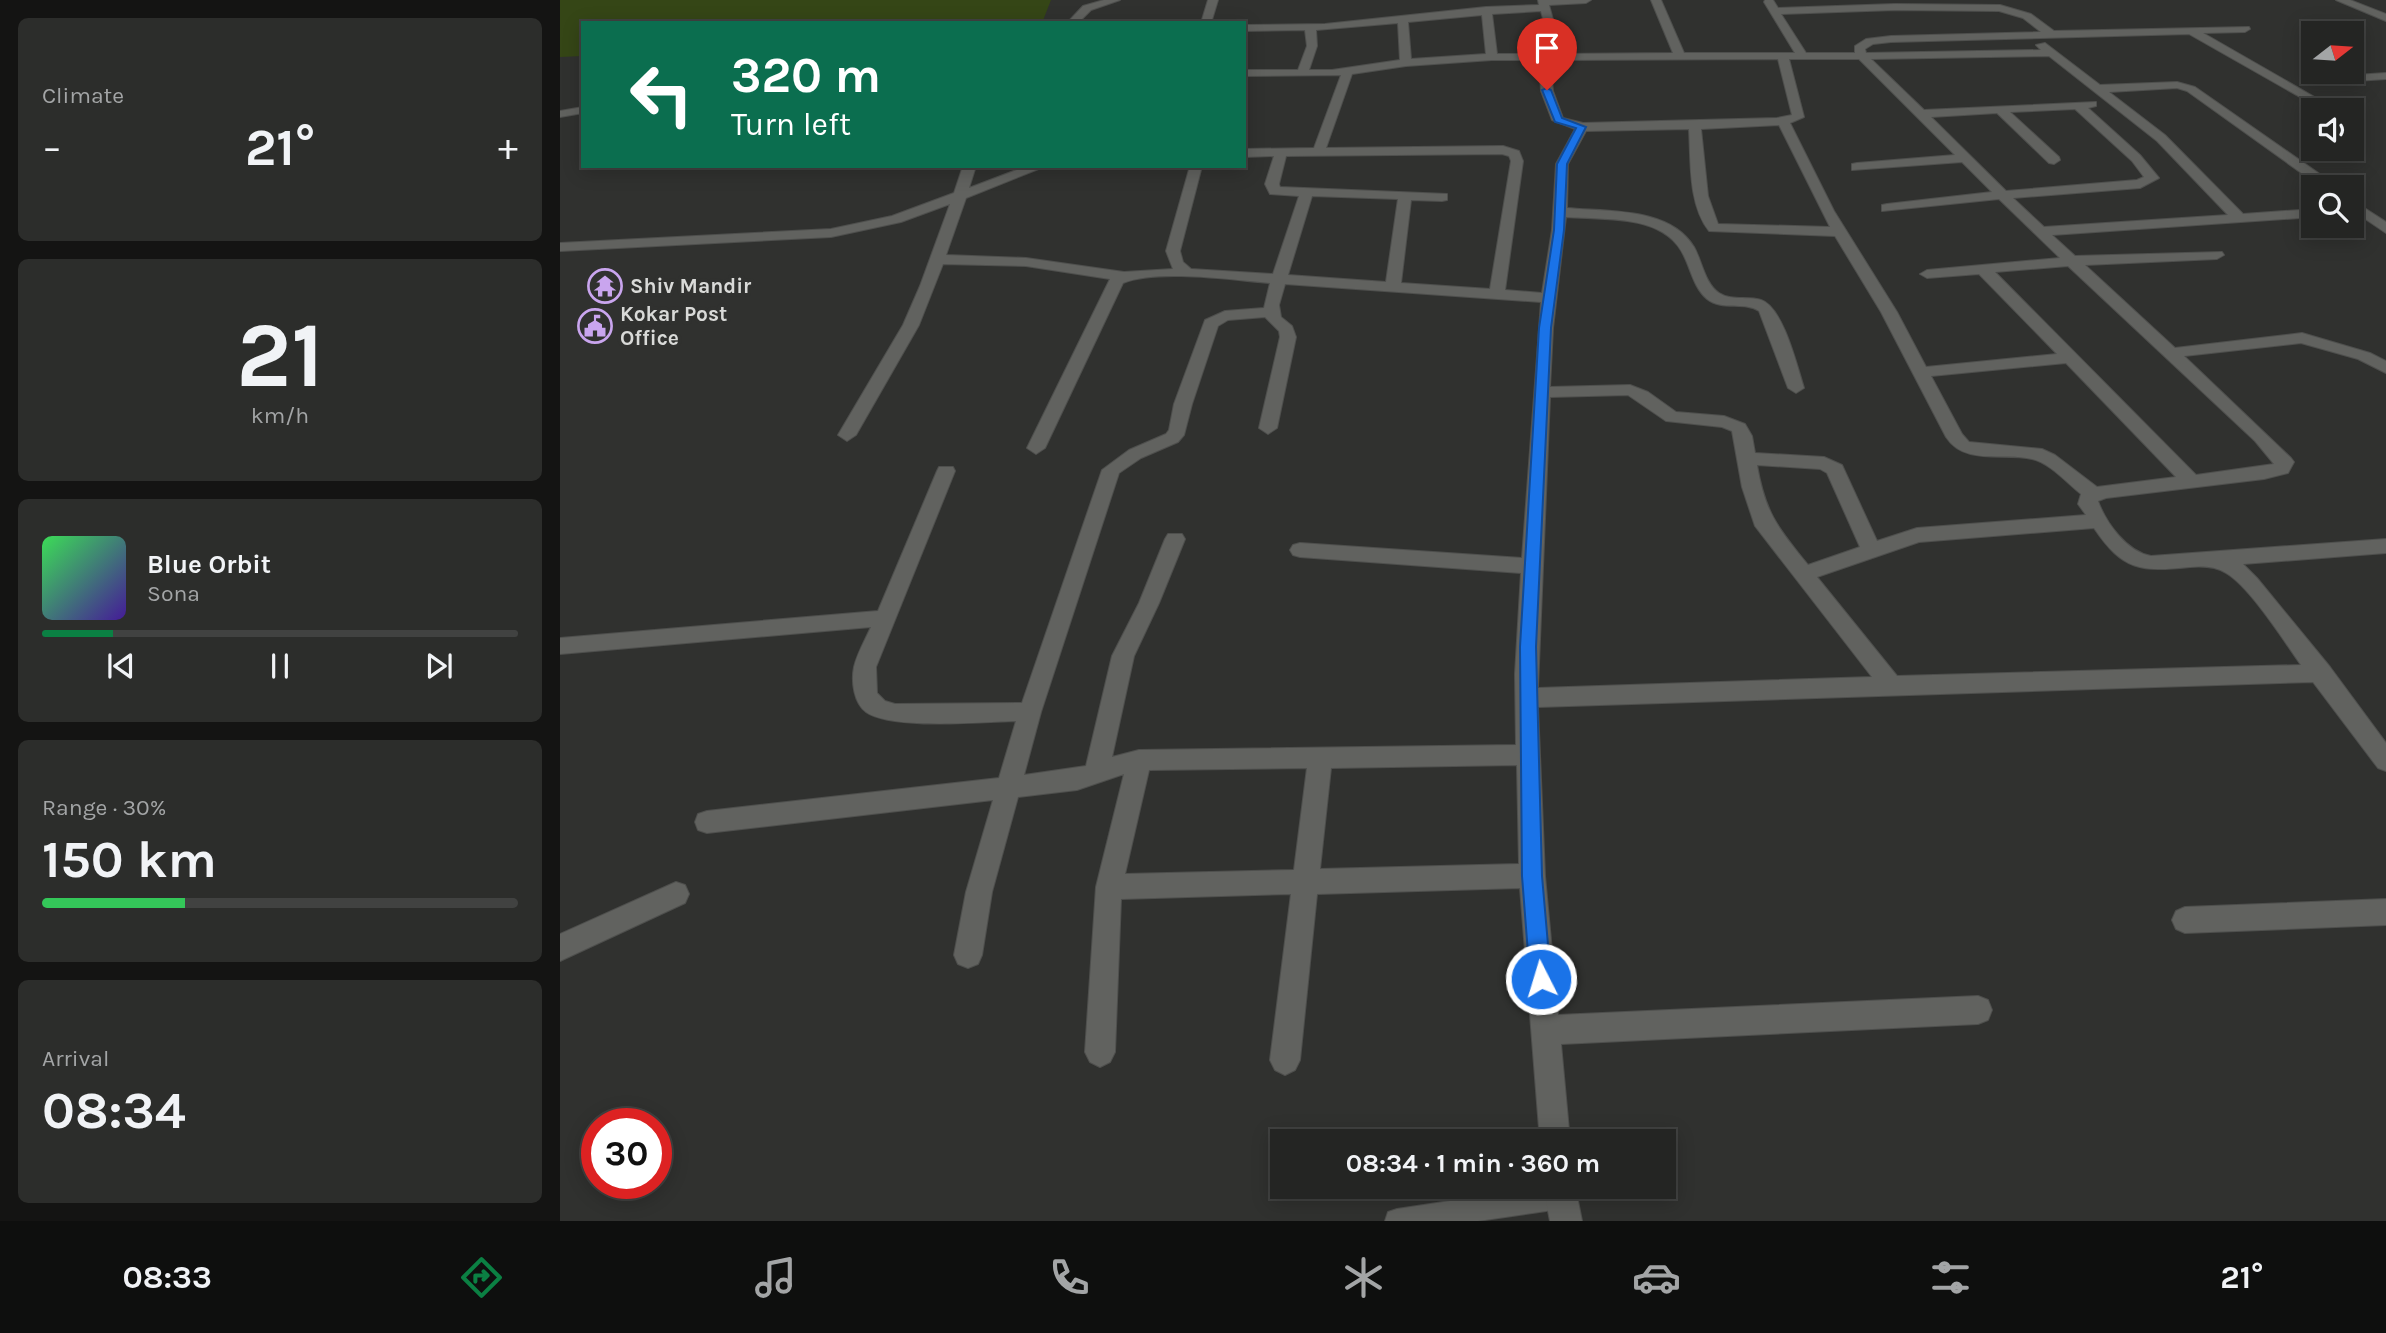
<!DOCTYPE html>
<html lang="en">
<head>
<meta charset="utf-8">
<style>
	:root { --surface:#242523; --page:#2c2d2b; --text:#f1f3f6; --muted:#a3a5a6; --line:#414241; --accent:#0b8043 }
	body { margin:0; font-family:Karla,sans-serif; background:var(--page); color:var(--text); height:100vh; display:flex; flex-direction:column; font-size:26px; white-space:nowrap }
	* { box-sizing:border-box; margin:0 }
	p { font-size:23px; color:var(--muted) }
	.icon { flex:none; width:38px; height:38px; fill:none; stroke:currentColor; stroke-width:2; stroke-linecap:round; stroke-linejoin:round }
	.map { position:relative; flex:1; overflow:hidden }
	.sheet { display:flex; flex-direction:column; gap:18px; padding:18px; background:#141413; width:560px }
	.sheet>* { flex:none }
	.banner { position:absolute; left:21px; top:21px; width:665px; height:147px; border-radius:0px; box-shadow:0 4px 18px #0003,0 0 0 2px var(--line); background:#0b6e4f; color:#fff; overflow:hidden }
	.needle { width:46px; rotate:73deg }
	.tools { position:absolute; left:1741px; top:21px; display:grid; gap:14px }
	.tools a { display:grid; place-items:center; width:63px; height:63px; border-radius:0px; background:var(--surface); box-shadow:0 4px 18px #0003,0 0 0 2px var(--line); font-size:35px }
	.speed { position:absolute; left:21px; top:1108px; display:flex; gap:14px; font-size:35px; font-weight:700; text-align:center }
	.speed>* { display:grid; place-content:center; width:91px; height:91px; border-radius:50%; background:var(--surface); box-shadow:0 4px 18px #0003,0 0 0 2px var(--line); line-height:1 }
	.speed .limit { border:10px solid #d22; background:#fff; color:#111 }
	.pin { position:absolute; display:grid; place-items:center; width:60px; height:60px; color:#fff; margin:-72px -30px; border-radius:50% 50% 50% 0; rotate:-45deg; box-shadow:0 0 7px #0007 }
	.pin .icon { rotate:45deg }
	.me { position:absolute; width:77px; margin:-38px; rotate:355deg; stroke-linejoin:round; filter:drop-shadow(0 0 5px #0008) }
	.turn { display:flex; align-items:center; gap:24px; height:147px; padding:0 35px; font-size:32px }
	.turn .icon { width:91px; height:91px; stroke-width:2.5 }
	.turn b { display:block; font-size:49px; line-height:60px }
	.big { font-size:52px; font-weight:700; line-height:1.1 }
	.sheet .tile { flex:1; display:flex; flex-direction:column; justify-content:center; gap:10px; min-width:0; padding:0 24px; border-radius:10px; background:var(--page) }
	.sheet .dial { align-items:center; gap:0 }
	.dial b { font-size:91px; line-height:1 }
	.song { display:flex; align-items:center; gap:21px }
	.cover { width:84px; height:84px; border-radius:10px; background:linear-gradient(135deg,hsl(130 70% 55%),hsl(260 70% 35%)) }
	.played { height:7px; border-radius:4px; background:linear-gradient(90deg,var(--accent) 15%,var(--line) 15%) }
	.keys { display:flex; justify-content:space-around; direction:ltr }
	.heat { display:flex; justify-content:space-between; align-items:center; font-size:38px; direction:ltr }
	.charge { height:10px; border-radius:5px; background:linear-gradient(90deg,#34c759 30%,var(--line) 0) }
	.trip { position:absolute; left:710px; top:1129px; width:406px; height:70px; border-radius:0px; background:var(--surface); box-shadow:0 4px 18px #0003,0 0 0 2px var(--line); font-weight:700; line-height:70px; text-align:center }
	.menu { display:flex; height:112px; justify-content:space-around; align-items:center; background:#0e0f0e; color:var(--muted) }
	.menu .icon { width:49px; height:49px }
	.menu .active { color:var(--accent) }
	.menu b { font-size:32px; color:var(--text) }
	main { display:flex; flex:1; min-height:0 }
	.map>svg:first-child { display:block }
	.green { fill:#354616 }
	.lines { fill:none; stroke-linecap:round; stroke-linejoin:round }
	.lane-casing { stroke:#4e4f4d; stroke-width:2 }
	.street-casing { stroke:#4e4f4d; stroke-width:2 }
	.lane { fill:#61625f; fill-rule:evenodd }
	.street { fill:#61625f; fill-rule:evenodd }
	.route { fill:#1a73e8; stroke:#114b97; stroke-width:2 }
	.labels { text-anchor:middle; stroke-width:7; stroke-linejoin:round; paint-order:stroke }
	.far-poi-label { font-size:21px; font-weight:bold; fill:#d9dad8; stroke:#30312f; text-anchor:start }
</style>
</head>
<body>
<main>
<section class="sheet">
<div class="tile"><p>Climate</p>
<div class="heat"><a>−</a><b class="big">21°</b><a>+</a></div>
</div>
<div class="tile dial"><b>21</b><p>km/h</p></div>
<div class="tile">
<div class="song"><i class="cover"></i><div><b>Blue Orbit</b><p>Sona</p></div></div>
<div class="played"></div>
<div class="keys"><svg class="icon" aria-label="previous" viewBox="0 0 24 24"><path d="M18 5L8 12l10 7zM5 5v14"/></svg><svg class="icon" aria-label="pause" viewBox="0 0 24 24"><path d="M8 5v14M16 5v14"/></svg><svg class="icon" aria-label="next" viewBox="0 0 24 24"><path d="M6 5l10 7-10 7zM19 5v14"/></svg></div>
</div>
<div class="tile"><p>Range · 30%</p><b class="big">150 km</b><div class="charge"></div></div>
<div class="tile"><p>Arrival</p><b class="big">08:34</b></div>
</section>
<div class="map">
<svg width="1826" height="1221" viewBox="0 0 1826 1221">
	<rect width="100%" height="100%" fill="#30312f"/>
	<path class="green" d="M0 0H491L482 23H23V56L0 57Z"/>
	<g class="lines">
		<g class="lane-casing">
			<path id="lane" d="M23 107V113L0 117V111Z
				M990 1186 1008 1189 1012 1197 1008 1205 1000 1209 918 1221H825L828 1212 837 1209Z"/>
		</g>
		<g class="street-casing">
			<path id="street" d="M544 0H560L531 10 518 23H507L523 6Z
				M648 0H658L651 23H641Z
				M978 0H1031L1026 3 989 5 999 42V54L1113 53 1091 0H1101L1124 53H1235L1204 2 1205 0H1213L1218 8 1335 4 1440 5 1471 14 1494 31 1689 27 1690 29 1685 32 1643 33 1777 110H1763L1629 34 1331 42 1313 44 1305 49 1306 53 1481 50 1476 45 1485 43 1540 85 1617 82 1635 87 1774 184 1775 187H1761L1627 91 1617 88 1549 92 1605 135 1683 214 1754 209V217L1492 235 1515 256 1662 252 1664 255 1657 259 1525 265 1615 348 1742 333 1810 353 1826 361V373L1798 359 1741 343 1624 356 1731 458 1734 462 1728 473 1704 479 1546 498 1538 501C1546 523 1567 552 1591 556L1826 539V553L1683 564 1697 578 1770 667 1826 743V771L1818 768 1753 682 978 707 985 876 998 1015 1418 996 1428 1000 1432 1010 1428 1020 1418 1024 1001 1044 1010 1141H980L960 888 757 894 740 1060 735 1070 725 1075 715 1070 710 1060 731 894 561 899 555 1052 550 1062 540 1067 530 1062 525 1052 536 887 564 774 517 790 458 797 432 892 422 955 418 964 408 968 398 964 394 955 406 892 433 800 147 833 138 830 135 822 138 814 147 811 439 778 456 721C422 722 331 730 306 712 294 703 291 682 294 667 297 654 305 640 311 627L0 654V638L318 611 377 471 379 467H393L395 471 316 667 317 693 325 701 335 704 462 703 542 470 569 450 606 434 609 430 614 404 645 320 665 311 704 308 710 283C672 280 598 269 563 283L485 448 476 454 467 448 550 279 466 266 383 264 359 325 296 435 287 441 278 435 343 325 360 286 390 204 341 222 271 237 0 251V243L271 229 332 216 394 193 403 166H416L409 188 467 166H486L406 198 386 255 466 258 564 272 613 269 606 251 630 166H642L620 251 623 262 631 269 713 274 739 196 710 194 705 184 714 156 684 157V149L754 148 781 75 684 76V70H738L747 46 745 30 684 31V25L765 24 926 7 979 5ZM1335 10 1439 11 1463 18 1481 32 1331 36 1306 39 1295 46V53H1246L1221 14ZM981 11 989 42V54H937L932 14ZM922 15 926 54 851 59 848 22ZM838 23 840 60 772 70H749L757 46 756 30ZM1489 56 1597 141 1668 215 1484 227 1453 198 1580 188 1599 178 1580 155 1528 108 1536 106V102L1364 110 1311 59ZM1218 59 1232 115 1217 118 1023 123 1003 118 993 91 990 60ZM1229 59H1299L1395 155 1297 163 1292 164V170L1402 162 1432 192 1327 204 1322 205V211L1439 199 1500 258 1367 270 1360 274 1367 278 1419 274 1497 354 1366 367 1337 312 1274 211 1230 123 1244 117ZM932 60H979L981 91 992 120 1015 129 996 164 992 230 982 293 945 290 963 161 959 151 943 146 766 148 792 74 846 66ZM1515 109 1572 161 1584 177 1577 180 1446 191 1371 117 1437 113 1489 163 1494 164 1500 160 1499 157 1450 112ZM1219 125 1270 227 1158 224 1148 196 1141 129ZM1129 129C1131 162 1128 204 1149 231L1275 236 1321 312 1386 437C1405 466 1443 452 1472 459 1490 463 1507 483 1521 494L1518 504 1526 515 1357 528 1317 541 1282 465 1264 457 1195 453 1192 436 1185 424 1164 416 1116 412 1088 392 1070 385 990 387 993 328 1006 217C1046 220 1105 214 1124 256 1131 270 1134 288 1147 299 1162 311 1184 301 1199 311L1228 388 1236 393 1244 388C1237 366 1223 307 1201 300 1188 296 1171 301 1159 293 1145 284 1142 261 1134 247 1110 207 1048 212 1007 208L1008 164 1026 131ZM942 154 949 156 951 161 930 289 841 283 851 200 882 201 887 200V194L720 187 719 184 726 156ZM752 196 838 199 826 282 728 275ZM1508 266 1695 441 1714 464 1636 475 1435 272ZM725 284 981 302 962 558 740 543 733 545 730 550 733 555 740 557 961 573 955 674 956 745 579 750 552 757 574 656 599 603 625 539 622 534H608L605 539 579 603 552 656 526 766 464 775 481 712 559 473 581 458 618 442 624 435 632 404 658 326 668 320 705 317 719 331 720 337 699 428 708 434 717 428 736 337 732 326 721 317 719 305ZM1506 363 1616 477 1537 487 1495 455 1482 449 1409 442 1402 434 1371 376ZM1068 395 1106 421 1162 427 1172 431 1182 487 1195 526 1312 677 978 688 990 397ZM1197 465 1260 469 1267 473 1300 547 1248 565C1218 528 1205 513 1197 465ZM1534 528C1563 571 1581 572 1630 567 1642 566 1655 566 1666 573 1690 587 1724 641 1741 665L1337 676 1257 577 1359 542ZM957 765 959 864 760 869 771 768ZM747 768 734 870 565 874 589 770Z
				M1776 0H1790L1826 14V21Z
				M1826 73V79L1780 82 1774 79 1780 76Z
				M1792 200 1826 222V233L1792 210Z
				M116 882 125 885 129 894 125 903 0 961V934Z
				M1826 899V925L1625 933 1616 929 1612 920 1616 911 1625 907Z
				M983 1186H1015L1022 1221H990Z"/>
		</g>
		<use href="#lane" class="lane"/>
		<use href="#street" class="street"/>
	</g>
	<path class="route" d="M987 88 991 90 1002 118 1026 127 1007 164 1004 230 991 328 976 647 982 876 991 979 988 986 981 989 973 986 970 979 962 876 960 647 979 328 994 230 997 164 1016 128 995 122 982 90Z"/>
	<defs>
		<g id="temple-ring" transform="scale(1.75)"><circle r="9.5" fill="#30312f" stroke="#c9a5ee" stroke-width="1.5"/><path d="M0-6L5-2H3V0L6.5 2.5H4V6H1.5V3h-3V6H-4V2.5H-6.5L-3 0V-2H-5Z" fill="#c9a5ee"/></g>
		<g id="civic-ring" transform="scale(1.75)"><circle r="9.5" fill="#30312f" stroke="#c9a5ee" stroke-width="1.5"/><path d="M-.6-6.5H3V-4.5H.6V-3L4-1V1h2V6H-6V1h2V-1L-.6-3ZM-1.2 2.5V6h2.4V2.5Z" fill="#c9a5ee"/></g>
	</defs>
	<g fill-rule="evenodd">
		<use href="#temple-ring" x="45" y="286"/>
		<use href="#civic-ring" x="35" y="326"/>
	</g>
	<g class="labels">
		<g class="far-poi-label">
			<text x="70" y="293">Shiv Mandir</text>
			<text x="60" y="321">Kokar Post<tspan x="60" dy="24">Office</tspan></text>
		</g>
	</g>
</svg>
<div class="tools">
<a><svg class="needle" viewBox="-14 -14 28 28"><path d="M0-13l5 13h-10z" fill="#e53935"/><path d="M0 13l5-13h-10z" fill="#a3a5a6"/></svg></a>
<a><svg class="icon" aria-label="sound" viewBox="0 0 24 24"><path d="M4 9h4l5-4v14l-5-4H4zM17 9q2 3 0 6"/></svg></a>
<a><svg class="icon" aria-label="search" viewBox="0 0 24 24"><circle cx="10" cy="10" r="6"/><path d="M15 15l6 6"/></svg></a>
</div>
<div class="speed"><div class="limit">30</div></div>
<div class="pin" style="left:987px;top:90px;background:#d93025"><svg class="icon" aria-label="arrive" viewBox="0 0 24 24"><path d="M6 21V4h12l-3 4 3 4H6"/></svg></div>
<svg class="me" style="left:981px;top:979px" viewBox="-20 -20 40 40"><circle r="17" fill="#1a73e8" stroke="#fff" stroke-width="3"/><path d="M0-11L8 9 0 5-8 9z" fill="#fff"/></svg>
<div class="trip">08:34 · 1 min · 360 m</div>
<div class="banner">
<div class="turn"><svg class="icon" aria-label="left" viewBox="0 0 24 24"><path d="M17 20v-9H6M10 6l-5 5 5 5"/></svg><div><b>320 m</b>Turn left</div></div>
</div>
</div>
</main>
<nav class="menu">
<b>08:33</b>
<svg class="icon active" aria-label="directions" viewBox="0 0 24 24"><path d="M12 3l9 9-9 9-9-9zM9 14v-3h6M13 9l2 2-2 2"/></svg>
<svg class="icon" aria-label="music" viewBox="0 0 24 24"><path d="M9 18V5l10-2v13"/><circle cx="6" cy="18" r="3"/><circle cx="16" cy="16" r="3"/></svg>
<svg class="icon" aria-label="phone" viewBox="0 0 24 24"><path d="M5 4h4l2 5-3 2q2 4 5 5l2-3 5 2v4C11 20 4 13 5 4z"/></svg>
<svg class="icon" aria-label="climate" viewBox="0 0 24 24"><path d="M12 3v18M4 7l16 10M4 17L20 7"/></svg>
<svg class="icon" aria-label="car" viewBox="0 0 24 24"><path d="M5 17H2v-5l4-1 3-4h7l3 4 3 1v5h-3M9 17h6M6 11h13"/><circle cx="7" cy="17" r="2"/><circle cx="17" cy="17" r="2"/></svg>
<svg class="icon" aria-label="filters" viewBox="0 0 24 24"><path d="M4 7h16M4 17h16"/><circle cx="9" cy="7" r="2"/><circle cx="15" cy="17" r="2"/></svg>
<b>21°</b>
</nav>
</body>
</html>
